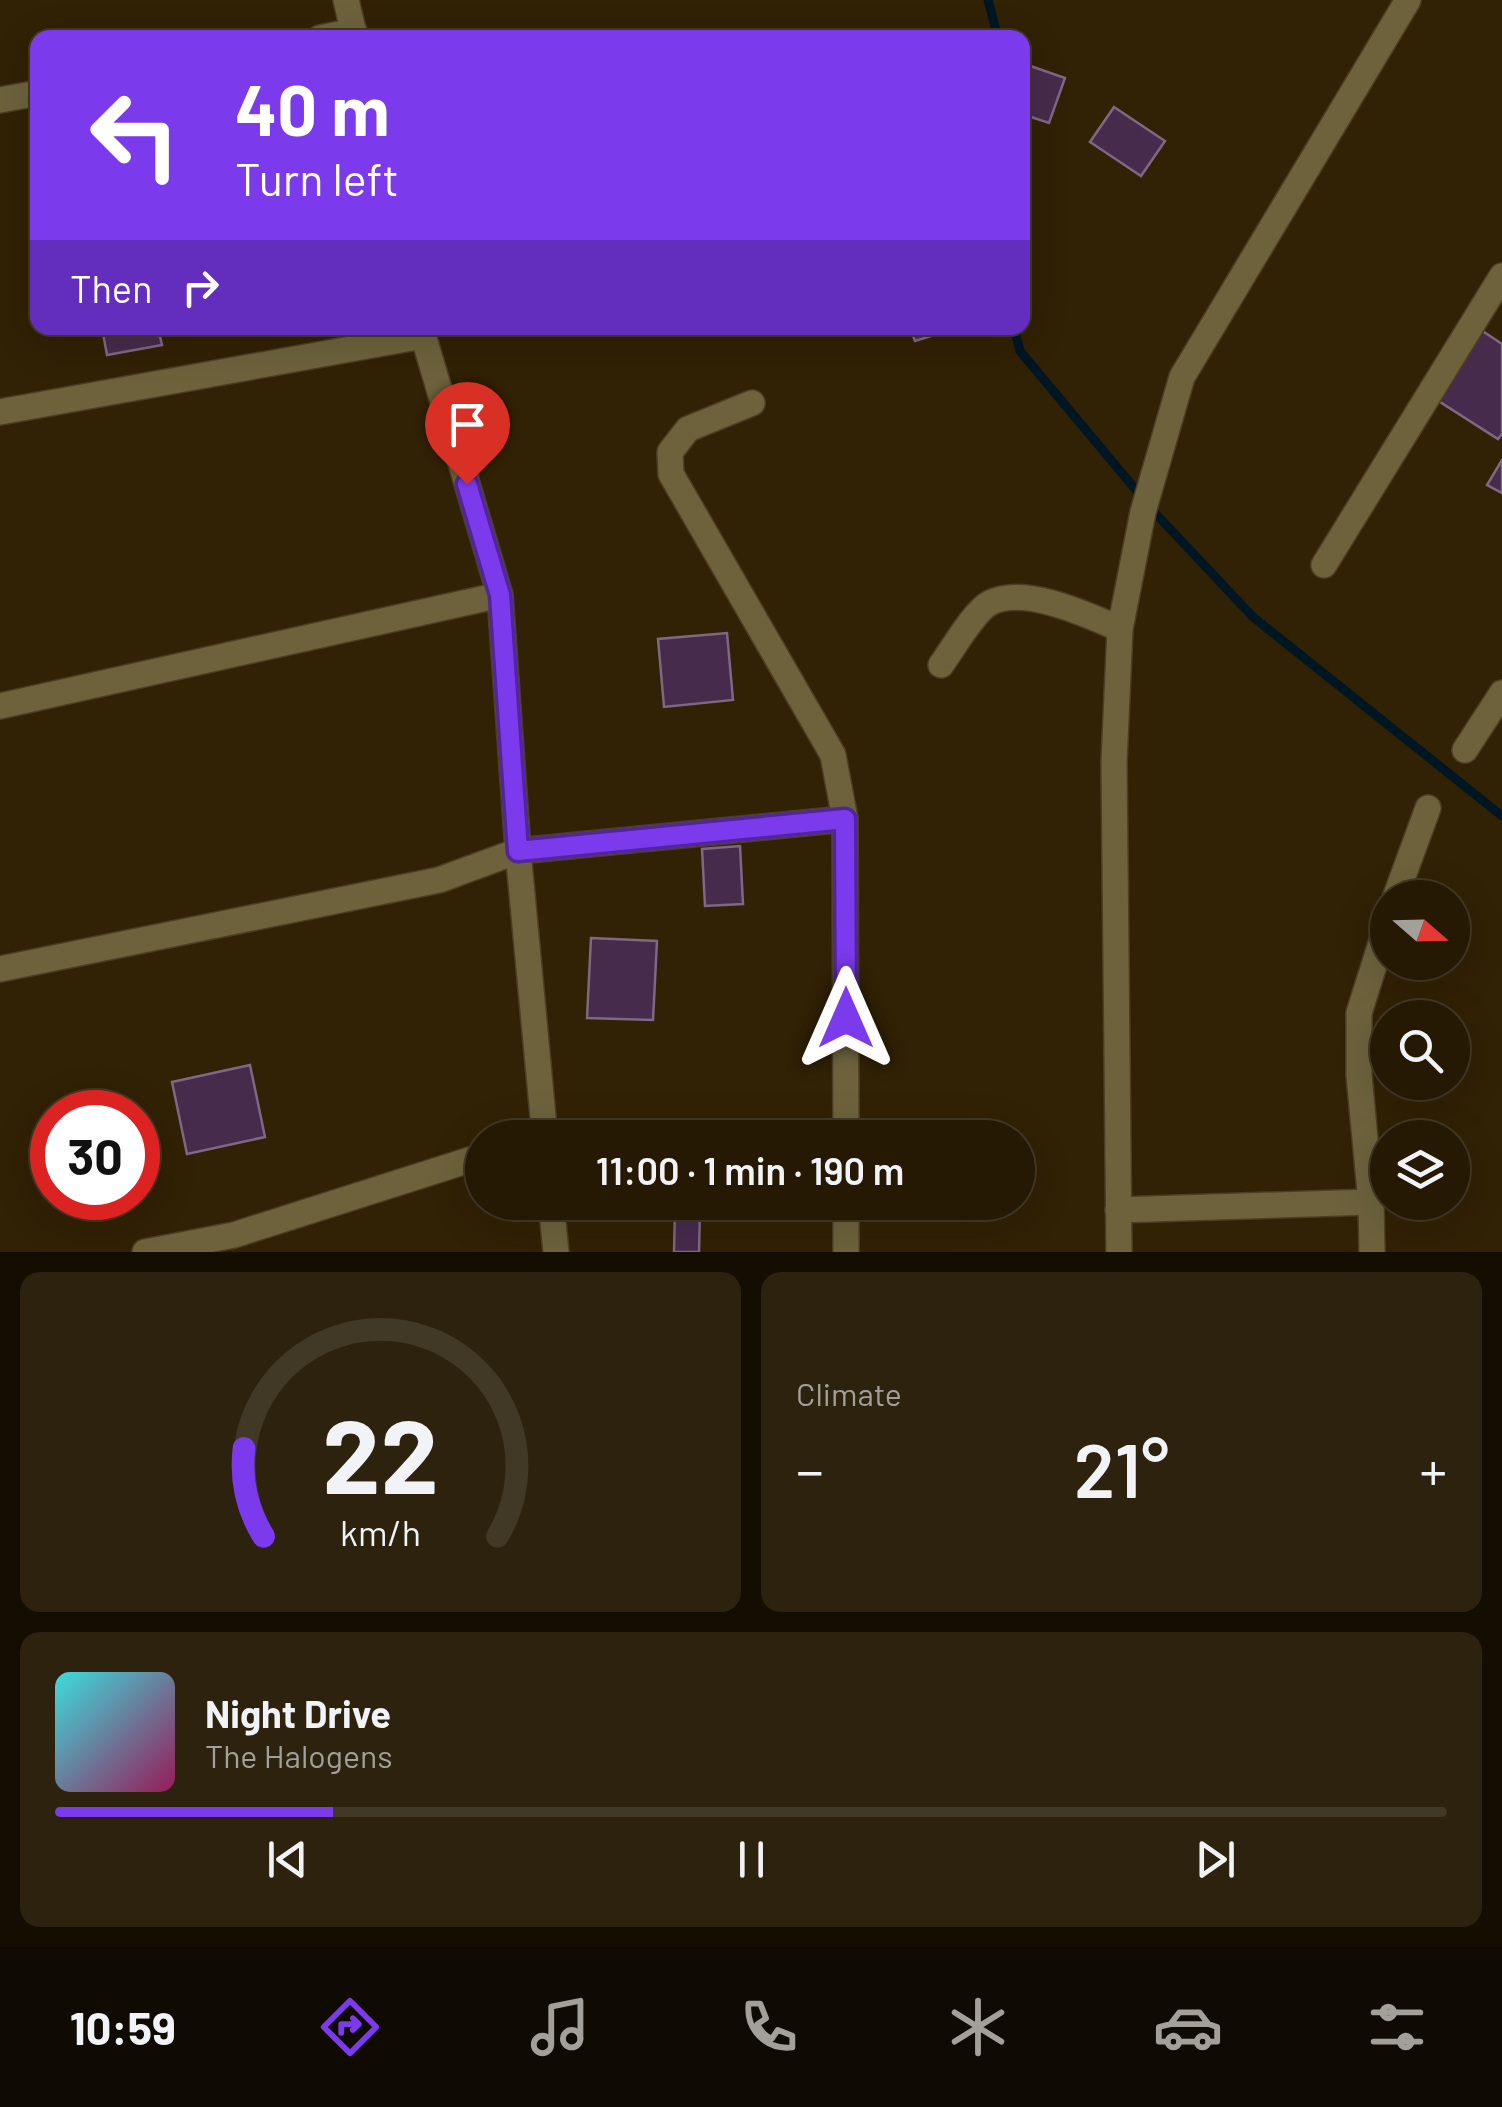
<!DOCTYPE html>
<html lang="en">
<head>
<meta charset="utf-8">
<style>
	:root { --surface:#251904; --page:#2d220e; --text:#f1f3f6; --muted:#a3a09a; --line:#423826; --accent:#7c3aed }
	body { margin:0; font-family:Barlow,sans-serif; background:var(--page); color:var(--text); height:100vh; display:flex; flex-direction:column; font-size:38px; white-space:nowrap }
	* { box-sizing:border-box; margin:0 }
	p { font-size:32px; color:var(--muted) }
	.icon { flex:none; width:55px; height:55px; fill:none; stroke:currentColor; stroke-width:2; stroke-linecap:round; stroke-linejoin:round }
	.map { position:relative; height:1252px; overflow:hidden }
	.side { display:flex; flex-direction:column; gap:20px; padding:20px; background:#140e02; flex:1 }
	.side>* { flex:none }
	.guide { position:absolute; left:30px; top:30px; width:1000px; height:305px; border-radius:20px; box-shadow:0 10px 40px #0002,0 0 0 2px var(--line); background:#7c3aed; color:#fff; overflow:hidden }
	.needle { width:65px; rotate:110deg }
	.fabs { position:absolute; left:1370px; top:880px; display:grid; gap:20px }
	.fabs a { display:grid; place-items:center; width:100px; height:100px; border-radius:50%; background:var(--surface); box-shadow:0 10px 40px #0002,0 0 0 2px var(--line); font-size:50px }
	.speed { position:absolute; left:30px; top:1090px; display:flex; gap:20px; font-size:50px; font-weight:700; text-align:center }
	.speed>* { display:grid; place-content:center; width:130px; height:130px; border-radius:50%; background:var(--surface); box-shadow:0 10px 40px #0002,0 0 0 2px var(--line); line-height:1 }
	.speed .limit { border:15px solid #d22; background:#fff; color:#111 }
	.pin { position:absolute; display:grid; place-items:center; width:85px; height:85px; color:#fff; margin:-102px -42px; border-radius:50% 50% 50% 0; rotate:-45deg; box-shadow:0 0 10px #0007 }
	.pin .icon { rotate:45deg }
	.me { position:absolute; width:110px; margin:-55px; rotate:0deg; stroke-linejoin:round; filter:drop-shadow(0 0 8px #0008) }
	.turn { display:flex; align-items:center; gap:35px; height:210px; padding:0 40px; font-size:45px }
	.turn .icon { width:130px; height:130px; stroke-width:2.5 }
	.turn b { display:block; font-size:70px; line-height:85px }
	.then { display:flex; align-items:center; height:95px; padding:0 40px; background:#0003; gap:20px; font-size:38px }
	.big { font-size:75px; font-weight:600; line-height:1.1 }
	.side .widget { flex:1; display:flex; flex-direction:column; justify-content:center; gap:15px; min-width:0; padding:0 35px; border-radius:20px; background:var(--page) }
	.side .dial { align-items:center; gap:0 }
	.dial svg { height:260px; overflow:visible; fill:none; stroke:var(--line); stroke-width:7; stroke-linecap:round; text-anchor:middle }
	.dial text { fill:var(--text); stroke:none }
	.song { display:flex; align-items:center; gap:30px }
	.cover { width:120px; height:120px; border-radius:15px; background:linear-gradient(135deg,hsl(180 70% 55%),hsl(330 70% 35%)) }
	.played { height:10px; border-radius:5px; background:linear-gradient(90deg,var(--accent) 20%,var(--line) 20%) }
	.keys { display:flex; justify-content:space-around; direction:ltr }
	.heat { display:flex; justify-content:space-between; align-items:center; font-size:55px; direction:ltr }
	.side .tiles { flex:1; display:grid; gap:20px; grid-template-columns:1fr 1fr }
	.widget:last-child { grid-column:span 2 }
	.trip { position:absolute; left:465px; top:1120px; width:570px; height:100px; border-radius:50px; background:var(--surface); box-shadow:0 10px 40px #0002,0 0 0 2px var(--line); font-weight:600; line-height:100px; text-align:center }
	.menu { display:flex; height:160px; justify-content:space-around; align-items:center; background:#0f0a02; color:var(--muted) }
	.menu .icon { width:70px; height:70px }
	.menu .current { color:var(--accent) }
	.menu b { font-size:45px; color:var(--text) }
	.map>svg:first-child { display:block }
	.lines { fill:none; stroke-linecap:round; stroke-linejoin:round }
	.stream { stroke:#011623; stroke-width:9 }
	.building { fill:#472b4c; stroke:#7f6883; stroke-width:2.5 }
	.street-casing { stroke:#4d3d23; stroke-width:28 }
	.street { stroke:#6d623c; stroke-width:25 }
	.route-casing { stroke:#51269a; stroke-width:25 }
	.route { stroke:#7c3aed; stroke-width:18 }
</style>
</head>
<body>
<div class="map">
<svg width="1502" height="1252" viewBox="0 0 1502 1252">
	<rect width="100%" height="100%" fill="#312105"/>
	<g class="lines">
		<path class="stream" d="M988 0 998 38
			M1014 328 1020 351 1156 514 1253 617 1502 816"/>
	</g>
	<path class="building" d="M1022 63 1065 78 1049 123 1022 114Z
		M1114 107 1165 141 1141 176 1090 142Z
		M102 328H158L162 345 107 355Z
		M910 328H957L915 341Z
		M1481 330 1502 344V434L1498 439 1437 400Z
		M1502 460V493L1487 485Z
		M727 633 733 700 664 707 658 639Z
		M740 846 743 904 705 906 702 849Z
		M591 938 657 941 653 1020 587 1018Z
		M250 1065 265 1137 187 1154 172 1082Z
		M675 1207 700 1208 699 1252H674Z"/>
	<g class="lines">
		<g class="street-casing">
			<path id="street" d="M346 0 355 38
				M320 38 354 31
				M0 100 38 93
				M421 328 500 595 518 851 545 1138
				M752 403 688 429 670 452 671 474 833 755 845 819 846 1138
				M0 412 423 336
				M1324 565 1502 276
				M941 665C952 650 975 610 990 603 1024 585 1088 615 1120 629
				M0 706 500 595
				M1465 750 1502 693
				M1395 898 1428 808
				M0 969 439 880 518 851 845 819
				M551 1202 556 1252
				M846 1202V1252
				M1118 1210 1371 1202
				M145 1252 234 1235 482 1156
				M1119 1252 1114 762 1120 629 1143 512 1182 377 1408 0
				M1372 1252 1371 1202 1359 1075V1013L1388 921"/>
		</g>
		<use href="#street" class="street"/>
	</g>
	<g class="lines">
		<g class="route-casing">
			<path id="route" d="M467 484 500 595 518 851 845 819 846 1018"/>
		</g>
		<use href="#route" class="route"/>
	</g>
</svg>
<div class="fabs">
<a><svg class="needle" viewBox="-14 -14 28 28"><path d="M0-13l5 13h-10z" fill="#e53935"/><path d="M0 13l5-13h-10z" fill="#a3a09a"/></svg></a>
<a><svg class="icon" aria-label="search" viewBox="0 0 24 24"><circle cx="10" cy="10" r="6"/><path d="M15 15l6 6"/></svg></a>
<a><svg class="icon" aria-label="layers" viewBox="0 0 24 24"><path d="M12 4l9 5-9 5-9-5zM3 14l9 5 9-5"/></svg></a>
</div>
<div class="speed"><div class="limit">30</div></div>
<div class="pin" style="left:467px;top:484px;background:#d93025"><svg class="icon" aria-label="arrive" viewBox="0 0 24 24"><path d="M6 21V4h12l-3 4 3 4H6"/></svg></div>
<svg class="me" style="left:846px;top:1018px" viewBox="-20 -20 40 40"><path d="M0-17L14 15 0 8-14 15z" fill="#7c3aed" stroke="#fff" stroke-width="4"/></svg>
<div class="trip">11:00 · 1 min · 190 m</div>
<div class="guide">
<div class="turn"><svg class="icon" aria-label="left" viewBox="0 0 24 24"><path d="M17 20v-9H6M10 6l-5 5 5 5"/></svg><div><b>40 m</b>Turn left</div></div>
<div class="then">Then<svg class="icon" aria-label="right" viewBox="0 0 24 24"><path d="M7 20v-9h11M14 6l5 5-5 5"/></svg></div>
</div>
</div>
<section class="side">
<div class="tiles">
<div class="widget dial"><svg viewBox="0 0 100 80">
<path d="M14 69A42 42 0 1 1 86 69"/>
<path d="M14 69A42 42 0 0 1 8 42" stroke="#7c3aed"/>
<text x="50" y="56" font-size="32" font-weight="700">22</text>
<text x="50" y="72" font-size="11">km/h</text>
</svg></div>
<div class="widget"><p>Climate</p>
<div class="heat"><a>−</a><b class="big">21°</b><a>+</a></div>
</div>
<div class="widget">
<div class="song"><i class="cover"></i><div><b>Night Drive</b><p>The Halogens</p></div></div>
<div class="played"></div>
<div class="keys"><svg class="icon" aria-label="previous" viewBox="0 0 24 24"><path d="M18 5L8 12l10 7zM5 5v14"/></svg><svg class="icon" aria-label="pause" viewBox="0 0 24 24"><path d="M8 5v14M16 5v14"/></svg><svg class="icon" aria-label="next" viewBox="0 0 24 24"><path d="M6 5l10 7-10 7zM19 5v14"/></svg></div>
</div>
</div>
</section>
<nav class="menu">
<b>10:59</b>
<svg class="icon current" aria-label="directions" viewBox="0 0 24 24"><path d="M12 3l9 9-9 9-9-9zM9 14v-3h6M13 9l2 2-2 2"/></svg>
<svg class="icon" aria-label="music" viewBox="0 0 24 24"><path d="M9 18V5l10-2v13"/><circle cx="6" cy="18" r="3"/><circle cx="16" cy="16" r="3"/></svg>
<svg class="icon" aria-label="phone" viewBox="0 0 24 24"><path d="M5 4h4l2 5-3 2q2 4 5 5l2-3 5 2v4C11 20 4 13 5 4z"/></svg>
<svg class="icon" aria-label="climate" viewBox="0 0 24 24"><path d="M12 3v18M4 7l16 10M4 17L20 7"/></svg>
<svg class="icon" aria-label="car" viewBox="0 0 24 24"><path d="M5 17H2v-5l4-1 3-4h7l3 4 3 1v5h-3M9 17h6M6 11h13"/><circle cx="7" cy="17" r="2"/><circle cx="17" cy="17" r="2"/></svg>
<svg class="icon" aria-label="filters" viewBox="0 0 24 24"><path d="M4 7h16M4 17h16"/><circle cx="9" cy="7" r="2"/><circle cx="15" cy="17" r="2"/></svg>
</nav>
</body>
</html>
